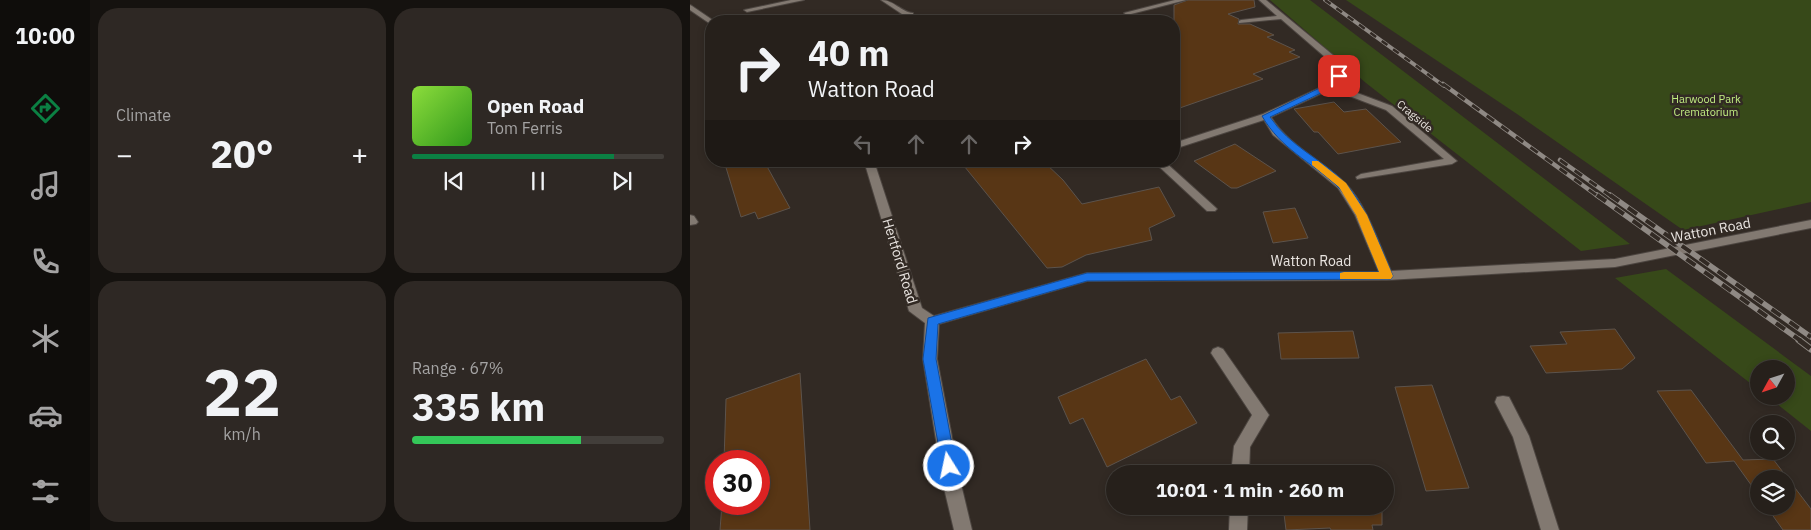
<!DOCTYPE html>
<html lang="en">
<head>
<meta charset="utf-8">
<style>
	:root { --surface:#26201b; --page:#2e2824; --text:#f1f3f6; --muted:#a4a3a3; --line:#423e3a; --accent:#0b8043 }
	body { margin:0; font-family:"IBM Plex Sans",sans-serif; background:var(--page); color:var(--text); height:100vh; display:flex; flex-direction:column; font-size:19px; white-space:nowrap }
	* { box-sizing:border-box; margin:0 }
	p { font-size:16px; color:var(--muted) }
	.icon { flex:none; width:28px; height:28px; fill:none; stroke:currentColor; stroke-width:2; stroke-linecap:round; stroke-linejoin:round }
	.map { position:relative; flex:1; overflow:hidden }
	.sheet { display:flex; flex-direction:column; gap:8px; padding:8px; background:#15120f; width:600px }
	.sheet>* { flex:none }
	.hud { position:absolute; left:15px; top:15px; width:475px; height:152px; border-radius:20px; box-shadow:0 2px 8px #0003,0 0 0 1px var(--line); background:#26201b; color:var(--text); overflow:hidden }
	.needle { width:32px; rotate:230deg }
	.tools { position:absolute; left:1060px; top:360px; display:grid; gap:10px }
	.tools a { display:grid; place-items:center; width:45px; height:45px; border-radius:50%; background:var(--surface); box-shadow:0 2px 8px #0003,0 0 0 1px var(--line); font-size:25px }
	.speed { position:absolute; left:15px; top:450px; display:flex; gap:10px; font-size:25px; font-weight:700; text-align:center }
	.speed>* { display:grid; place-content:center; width:65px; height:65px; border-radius:50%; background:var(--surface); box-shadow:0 2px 8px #0003,0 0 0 1px var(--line); line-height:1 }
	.speed .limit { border:8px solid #d22; background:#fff; color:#111 }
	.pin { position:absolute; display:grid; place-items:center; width:42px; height:42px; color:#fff; margin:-21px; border-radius:10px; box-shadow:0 2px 8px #0006 }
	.me { position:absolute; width:55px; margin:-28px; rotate:350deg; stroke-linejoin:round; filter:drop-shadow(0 0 4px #0008) }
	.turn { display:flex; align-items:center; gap:18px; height:105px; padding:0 20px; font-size:22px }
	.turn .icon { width:65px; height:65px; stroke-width:2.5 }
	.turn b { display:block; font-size:35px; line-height:42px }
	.lanes { display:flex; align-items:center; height:48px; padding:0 20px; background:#0003; justify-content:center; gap:25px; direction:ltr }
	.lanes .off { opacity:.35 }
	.big { font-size:38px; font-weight:700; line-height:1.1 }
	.sheet .widget { flex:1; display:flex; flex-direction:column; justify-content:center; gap:8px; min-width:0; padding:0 18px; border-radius:20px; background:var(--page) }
	.sheet .dial { align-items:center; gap:0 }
	.dial b { font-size:65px; line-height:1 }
	.song { display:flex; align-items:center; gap:15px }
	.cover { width:60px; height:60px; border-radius:8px; background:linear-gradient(135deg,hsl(90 70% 55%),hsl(110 70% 35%)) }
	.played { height:5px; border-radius:2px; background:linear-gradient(90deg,var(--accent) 80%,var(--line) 80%) }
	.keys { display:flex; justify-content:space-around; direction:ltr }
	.heat { display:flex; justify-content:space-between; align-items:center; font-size:28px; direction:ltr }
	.charge { height:8px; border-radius:4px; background:linear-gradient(90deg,#34c759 67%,var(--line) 0) }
	.sheet .tiles { flex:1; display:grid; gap:8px; grid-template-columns:repeat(2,1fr) }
	.trip { position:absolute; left:416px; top:465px; width:288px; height:50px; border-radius:25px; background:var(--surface); box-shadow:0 2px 8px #0003,0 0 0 1px var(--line); font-weight:700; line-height:50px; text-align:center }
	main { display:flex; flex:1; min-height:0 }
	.menu { display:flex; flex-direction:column; width:90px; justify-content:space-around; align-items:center; background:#0f0d0b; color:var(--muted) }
	.menu .icon { width:35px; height:35px }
	.menu .on { color:var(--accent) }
	.menu b { font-size:22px; color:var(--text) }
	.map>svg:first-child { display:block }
	.green { fill:#374919 }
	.building { fill:#583615; stroke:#5c534c }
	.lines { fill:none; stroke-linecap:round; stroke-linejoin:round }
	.minor-casing { stroke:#4c4540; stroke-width:2 }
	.minor { fill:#827971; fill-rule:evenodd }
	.rail-far3-casing { stroke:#8f8984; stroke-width:4 }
	.rail-far2-casing { stroke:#8f8984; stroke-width:4.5 }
	.rail-far1-casing { stroke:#8f8984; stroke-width:5.5 }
	.rail-casing { stroke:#8f8984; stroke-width:7 }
	.rail-far3 { stroke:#322a24; stroke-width:2.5; stroke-dasharray:7; stroke-linecap:butt }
	.rail-far2 { stroke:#322a24; stroke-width:3; stroke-dasharray:9; stroke-linecap:butt }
	.rail-far1 { stroke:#322a24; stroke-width:4; stroke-dasharray:11; stroke-linecap:butt }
	.rail { stroke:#322a24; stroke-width:5; stroke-dasharray:14; stroke-linecap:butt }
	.route { fill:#1a73e8; stroke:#114b97 }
	.slow { fill:#f59e0b }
	.labels { text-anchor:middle; stroke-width:5; stroke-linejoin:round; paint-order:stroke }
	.far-park-label { font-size:11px; fill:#c1ed82; stroke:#322a24 }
	.far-street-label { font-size:11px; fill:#e9e4e0; stroke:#322a24 }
	.street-label { font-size:14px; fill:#e9e4e0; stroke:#322a24 }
</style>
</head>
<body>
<main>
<nav class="menu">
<b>10:00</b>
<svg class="icon on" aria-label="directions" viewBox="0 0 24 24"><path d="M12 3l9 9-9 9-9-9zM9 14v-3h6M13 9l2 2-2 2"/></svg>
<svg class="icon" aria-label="music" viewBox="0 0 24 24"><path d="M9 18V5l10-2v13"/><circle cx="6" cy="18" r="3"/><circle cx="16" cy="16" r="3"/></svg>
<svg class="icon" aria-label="phone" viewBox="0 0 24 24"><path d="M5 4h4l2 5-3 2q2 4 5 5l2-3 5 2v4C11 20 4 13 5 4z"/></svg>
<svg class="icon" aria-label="climate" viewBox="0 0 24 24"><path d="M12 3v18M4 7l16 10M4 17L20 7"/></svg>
<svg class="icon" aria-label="car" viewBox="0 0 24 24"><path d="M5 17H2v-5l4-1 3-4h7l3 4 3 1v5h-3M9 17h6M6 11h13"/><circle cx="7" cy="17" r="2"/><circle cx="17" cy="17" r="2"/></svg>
<svg class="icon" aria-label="filters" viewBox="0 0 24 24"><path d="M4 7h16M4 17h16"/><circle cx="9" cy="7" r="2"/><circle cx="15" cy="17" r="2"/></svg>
</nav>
<section class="sheet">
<div class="tiles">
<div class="widget"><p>Climate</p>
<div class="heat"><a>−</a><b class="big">20°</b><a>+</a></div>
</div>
<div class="widget">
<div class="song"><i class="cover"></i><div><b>Open Road</b><p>Tom Ferris</p></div></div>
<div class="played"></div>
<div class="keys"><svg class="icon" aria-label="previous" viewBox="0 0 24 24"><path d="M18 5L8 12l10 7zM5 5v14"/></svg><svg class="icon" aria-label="pause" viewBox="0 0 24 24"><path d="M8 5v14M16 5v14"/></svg><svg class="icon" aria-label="next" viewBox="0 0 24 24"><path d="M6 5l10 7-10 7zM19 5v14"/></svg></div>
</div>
<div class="widget dial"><b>22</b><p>km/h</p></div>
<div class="widget"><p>Range · 67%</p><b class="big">335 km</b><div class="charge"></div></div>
</div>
</section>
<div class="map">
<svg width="1121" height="530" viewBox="0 0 1121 530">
	<rect width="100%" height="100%" fill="#322a24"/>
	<path class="green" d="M580 0H620L940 244 891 251 676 83Z
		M656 0H1121V202L993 230 827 114Z
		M976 269 1121 376V431L1077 396H1096V369H1069V390L925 278Z"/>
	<path class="building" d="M498 0H564L565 7 538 14 549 19 548 24H560L584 35 577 37 605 50 599 52 610 57 563 74 573 79 484 110V5Z
		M644 102 654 112 676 109 711 142 648 154 628 132H624L604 109Z
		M545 144 586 171 547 188H541L504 161Z
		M34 161H74L100 208 68 219 65 212 51 217Z
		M270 161H353L373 180 392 204 469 187 485 216 459 228 462 240 396 255 372 267 357 268Z
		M605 208 618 238 583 243 573 212Z
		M925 329 945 358 932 369 856 373 840 346 877 344 870 332Z
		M663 331 669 358 591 359 588 333Z
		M456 359 481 400 490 396 507 423 417 467 393 418 380 424 368 397Z
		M110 373 120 530H30L32 504H69V461H34L36 399Z
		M742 385 753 416 779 488 736 491 705 387Z
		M1001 390 1053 460 1083 459 1121 509V530H1093L1076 506H1096V479H1069V496L1044 461 1016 463 967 391Z
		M593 506H692V525H682L683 530H641L640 528 596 530Z"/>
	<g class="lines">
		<g class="minor-casing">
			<path id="minor" d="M101 0H114L57 12 54 10Z
				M191 0C204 0 211 12 223 13V15L231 21H224L217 17 197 21H186L212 14Z
				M485 0H496L437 15 434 13Z
				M569 0H576L649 60 653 76 646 85 702 106 767 161 762 164 667 179 666 177 671 174 754 159 696 110 641 89 581 117C599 146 632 160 655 183 677 205 689 244 701 271L925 259 1121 220V228L925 267 697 280 397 281 249 324 247 359 271 484 282 530H264L253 484 233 359 235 323 219 311 174 161H184L232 308 244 316 397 273 689 272 665 215 648 188 583 135 574 120 484 149V143L573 114 638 84 645 76 642 63 591 19 549 23V21L551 20 587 16Z
				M0 5 2 6 24 21 19 23 0 10Z
				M375 17 378 19 377 20 364 21Z
				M463 161H474L525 207 527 209 525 211H517Z
				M0 215 4 216 8 222 6 224 0 225Z
				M528 347 533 349 579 415 560 447 559 474H541L544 446 562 415 521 353 523 349Z
				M813 396 819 397 839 436 869 530H851L823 437 805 402 807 397Z
				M540 506H558L557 530H539Z"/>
		</g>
		<use href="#minor" class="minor"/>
		<g class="rail-far3-casing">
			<path id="rail-far3" d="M635 0 754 86"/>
		</g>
		<g class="rail-far2-casing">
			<path id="rail-far2" d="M753 84 909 197
				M870 160 922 197"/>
		</g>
		<g class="rail-far1-casing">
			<path id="rail-far1" d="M907 195 1111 341
				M920 195 1121 337"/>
		</g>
		<g class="rail-casing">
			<path id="rail" d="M1109 340 1121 349"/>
		</g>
		<use href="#rail-far3" class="rail-far3"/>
		<use href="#rail-far2" class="rail-far2"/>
		<use href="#rail-far1" class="rail-far1"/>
		<use href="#rail" class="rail"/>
	</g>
	<path class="route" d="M646 75 653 76 644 87 580 117C599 146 632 159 655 183 677 206 690 247 703 276L701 279 397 281 248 324 246 359 266 466 264 471 259 473 253 471 233 359 238 318 397 273 689 272C679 247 667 205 647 186 620 161 591 149 572 116L638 84Z"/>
	<path class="slow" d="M622 161H628L656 183 677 215 703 276 701 279H650V273L654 272H689L666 215 649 187 622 165Z"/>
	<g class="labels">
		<g class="far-park-label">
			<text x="1016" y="103">Harwood Park<tspan x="1016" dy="13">Crematorium</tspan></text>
		</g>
		<g class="far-street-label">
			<text transform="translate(725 116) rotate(40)" y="4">Cragside</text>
		</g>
		<g class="street-label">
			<text transform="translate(1021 230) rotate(-11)" y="5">Watton Road</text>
			<text transform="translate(210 261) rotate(73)" y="5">Hertford Road</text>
			<text x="621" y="266">Watton Road</text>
		</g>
	</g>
</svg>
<div class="tools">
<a><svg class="needle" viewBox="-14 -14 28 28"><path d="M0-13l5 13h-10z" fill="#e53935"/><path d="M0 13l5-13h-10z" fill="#a4a3a3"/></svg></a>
<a><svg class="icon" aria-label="search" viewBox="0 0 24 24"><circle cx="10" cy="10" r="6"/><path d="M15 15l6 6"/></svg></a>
<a><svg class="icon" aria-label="layers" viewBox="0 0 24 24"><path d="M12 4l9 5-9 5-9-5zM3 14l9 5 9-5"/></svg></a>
</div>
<div class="speed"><div class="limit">30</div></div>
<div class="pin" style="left:649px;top:76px;background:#d93025"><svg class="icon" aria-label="arrive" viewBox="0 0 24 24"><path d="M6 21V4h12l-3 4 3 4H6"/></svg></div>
<svg class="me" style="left:259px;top:466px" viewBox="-20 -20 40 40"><circle r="17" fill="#1a73e8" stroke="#fff" stroke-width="3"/><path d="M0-11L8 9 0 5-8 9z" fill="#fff"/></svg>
<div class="trip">10:01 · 1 min · 260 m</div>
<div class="hud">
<div class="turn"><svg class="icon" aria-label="right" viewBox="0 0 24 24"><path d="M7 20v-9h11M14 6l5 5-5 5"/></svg><div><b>40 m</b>Watton Road</div></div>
<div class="lanes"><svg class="icon off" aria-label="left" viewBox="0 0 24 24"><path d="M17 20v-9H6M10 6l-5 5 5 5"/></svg><svg class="icon off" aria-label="ahead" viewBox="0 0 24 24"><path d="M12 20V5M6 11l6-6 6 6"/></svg><svg class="icon off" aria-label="ahead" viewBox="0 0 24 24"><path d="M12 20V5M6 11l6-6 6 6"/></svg><svg class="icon" aria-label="right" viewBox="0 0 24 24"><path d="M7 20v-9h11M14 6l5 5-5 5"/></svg></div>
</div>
</div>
</main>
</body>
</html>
